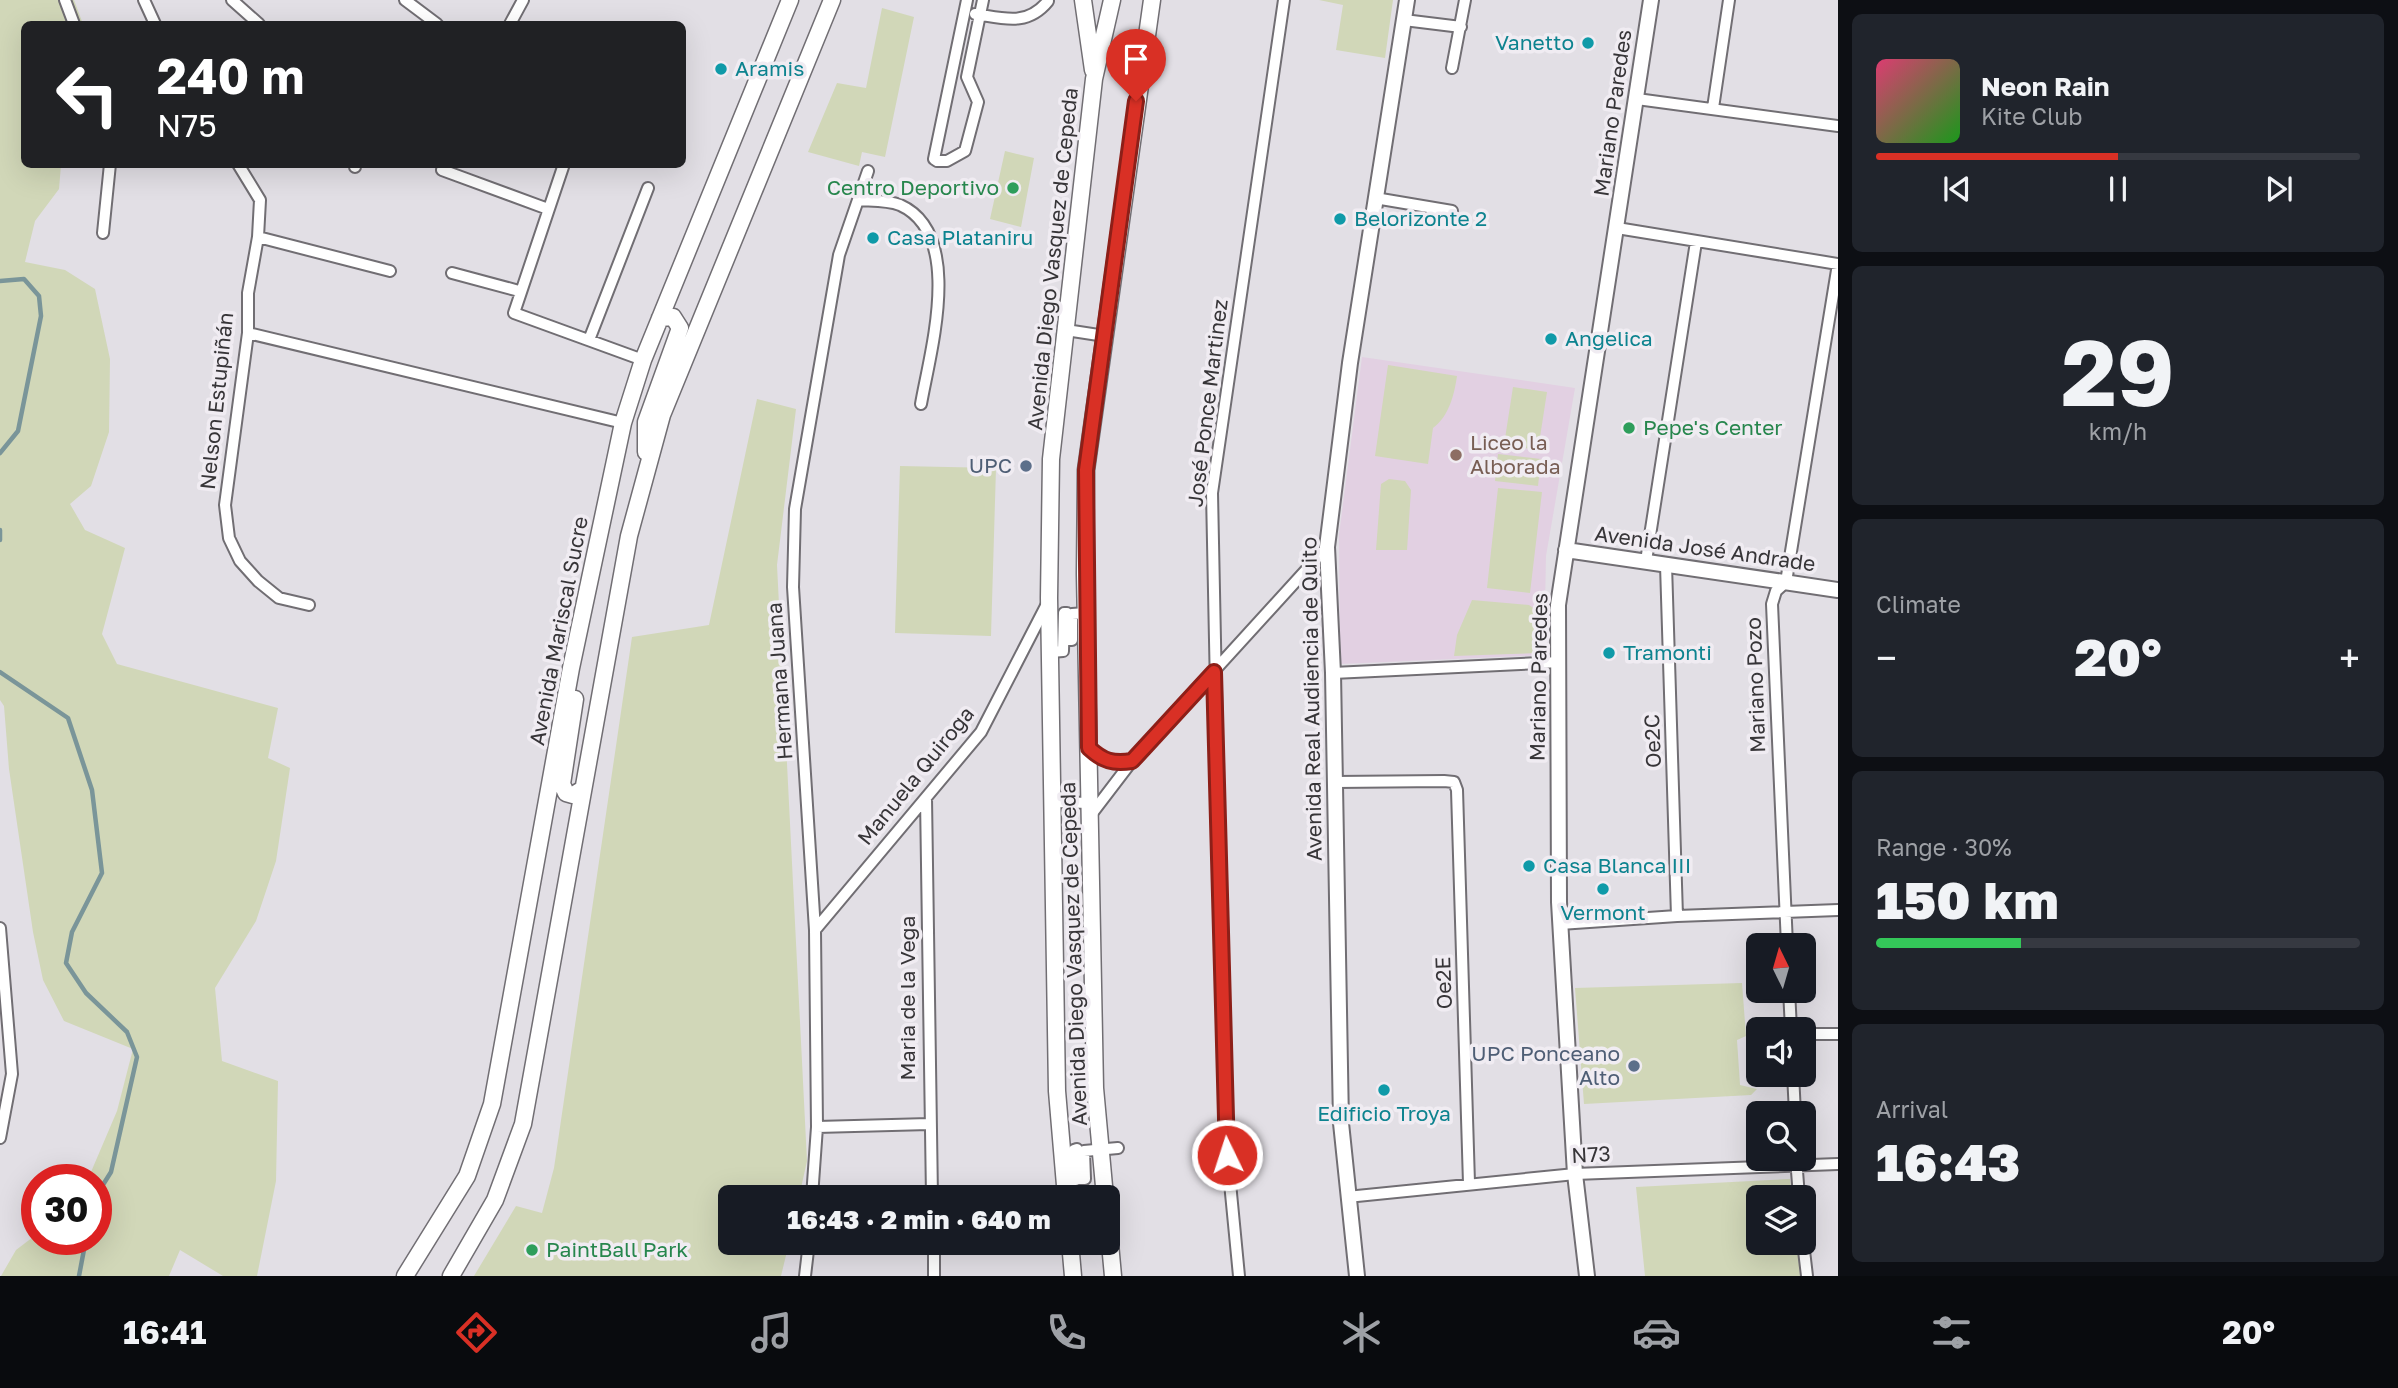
<!DOCTYPE html>
<html lang="en">
<head>
<meta charset="utf-8">
<style>
	:root { --surface:#171b24; --page:#20242c; --text:#f1f3f6; --muted:#9ea1a6; --line:#363941; --accent:#d93025 }
	body { margin:0; font-family:"Golos Text",sans-serif; background:var(--page); color:var(--text); height:100vh; display:flex; flex-direction:column; font-size:26px; white-space:nowrap }
	* { box-sizing:border-box; margin:0 }
	p { font-size:23px; color:var(--muted) }
	.icon { flex:none; width:38px; height:38px; fill:none; stroke:currentColor; stroke-width:2; stroke-linecap:round; stroke-linejoin:round }
	.map { position:relative; flex:1; overflow:hidden }
	.details { display:flex; flex-direction:column; gap:14px; padding:14px; background:#0d0f14; width:560px }
	.details>* { flex:none }
	.banner { position:absolute; left:21px; top:21px; width:665px; height:147px; border-radius:10px; box-shadow:0 7px 28px #0002; background:#202124; color:#fff; overflow:hidden }
	.needle { width:46px; rotate:355deg }
	.buttons { position:absolute; left:1746px; top:933px; display:grid; gap:14px }
	.buttons a { display:grid; place-items:center; width:70px; height:70px; border-radius:10px; background:var(--surface); box-shadow:0 7px 28px #0002; font-size:35px }
	.speed { position:absolute; left:21px; top:1164px; display:flex; gap:14px; font-size:35px; font-weight:700; text-align:center }
	.speed>* { display:grid; place-content:center; width:91px; height:91px; border-radius:50%; background:var(--surface); box-shadow:0 7px 28px #0002; line-height:1 }
	.speed .limit { border:10px solid #d22; background:#fff; color:#111 }
	.pin { position:absolute; display:grid; place-items:center; width:60px; height:60px; color:#fff; margin:-72px -30px; border-radius:50% 50% 50% 0; rotate:-45deg; box-shadow:0 0 7px #0007 }
	.pin .icon { rotate:45deg }
	.me { position:absolute; width:77px; margin:-38px; rotate:356deg; stroke-linejoin:round; filter:drop-shadow(0 0 5px #0008) }
	.turn { display:flex; align-items:center; gap:24px; height:147px; padding:0 21px; font-size:32px }
	.turn .icon { width:91px; height:91px; stroke-width:2.5 }
	.turn b { display:block; font-size:49px; line-height:60px }
	.big { font-size:52px; font-weight:800; line-height:1.1 }
	.details .widget { flex:1; display:flex; flex-direction:column; justify-content:center; gap:10px; min-width:0; padding:0 24px; border-radius:10px; background:var(--page) }
	.details .dial { align-items:center; gap:0 }
	.dial b { font-size:91px; line-height:1 }
	.song { display:flex; align-items:center; gap:21px }
	.cover { width:84px; height:84px; border-radius:10px; background:linear-gradient(135deg,hsl(340 70% 55%),hsl(120 70% 35%)) }
	.played { height:7px; border-radius:4px; background:linear-gradient(90deg,var(--accent) 50%,var(--line) 50%) }
	.keys { display:flex; justify-content:space-around; direction:ltr }
	.heat { display:flex; justify-content:space-between; align-items:center; font-size:38px; direction:ltr }
	.charge { height:10px; border-radius:5px; background:linear-gradient(90deg,#34c759 30%,var(--line) 0) }
	.trip { position:absolute; left:718px; top:1185px; width:402px; height:70px; border-radius:10px; background:var(--surface); box-shadow:0 7px 28px #0002; font-weight:800; line-height:70px; text-align:center }
	.tab-bar { display:flex; height:112px; justify-content:space-around; align-items:center; background:#090b0e; color:var(--muted) }
	.tab-bar .icon { width:49px; height:49px }
	.tab-bar .selected { color:var(--accent) }
	.tab-bar b { font-size:32px; color:var(--text) }
	main { display:flex; flex:1; min-height:0 }
	.map>svg:first-child { display:block }
	.education { fill:#e2d0e2 }
	.green { fill:#d1d7b8 }
	.lines { fill:none; stroke-linecap:round; stroke-linejoin:round }
	.stream { stroke:#7a9599; stroke-width:4.5 }
	.street-casing { stroke:#716e73; stroke-width:14 }
	.secondary-casing { stroke:#716e73; stroke-width:18 }
	.primary-casing { stroke:#716e73; stroke-width:19 }
	.street { stroke:#fff; stroke-width:10 }
	.secondary { stroke:#fff; stroke-width:14 }
	.primary { stroke:#fff; stroke-width:16 }
	.route-casing { stroke:#8d1f18; stroke-width:18 }
	.route { stroke:#d93025; stroke-width:12 }
	.culture-dot { fill:#0f9aa8; stroke:#f0ecf2; stroke-width:2.5 }
	.leisure-dot { fill:#2e9e5b; stroke:#f0ecf2; stroke-width:2.5 }
	.education-dot { fill:#8d6e63; stroke:#f0ecf2; stroke-width:2.5 }
	.service-dot { fill:#5c6f8a; stroke:#f0ecf2; stroke-width:2.5 }
	.labels { text-anchor:middle; stroke-width:7; stroke-linejoin:round; paint-order:stroke }
	.culture-label { font-size:21px; fill:#0d838f; stroke:#f0ecf2; text-anchor:start }
	.street-label { font-size:21px; fill:#373538; stroke:#f0ecf2 }
	.leisure-label { font-size:21px; fill:#27864d; stroke:#f0ecf2; text-anchor:start }
	.education-label { font-size:21px; fill:#785e54; stroke:#f0ecf2; text-anchor:start }
	.service-label { font-size:21px; fill:#4e5e75; stroke:#f0ecf2; text-anchor:end }
</style>
</head>
<body>
<main>
<div class="map">
<svg width="1838" height="1276" viewBox="0 0 1838 1276">
	<rect width="100%" height="100%" fill="#e2dfe5"/>
	<path class="education" d="M1362 357 1575 388 1546 556 1544 655 1340 664 1339 535Z"/>
	<path class="green" d="M0 0H74L83 24H24V164L61 165 59 189 35 221 25 262 65 270 95 289 110 359 109 432 91 486 70 504 85 530 125 548 102 634 117 664 278 708 268 758 290 768 276 861 256 921 215 988 222 1061 278 1081 276 1181 257 1276H223L180 1250 169 1276H1L16 1250 37 1234V1239H96V1180L88 1179 117 1111 133 1049 64 1021 43 980 33 932 9 769 4 706 0 700Z
		M1319 0H1393L1385 58 1336 50 1343 5Z
		M882 8 914 17 885 157 862 152 859 166 808 152 837 83 866 88Z
		M1005 151 1034 158 1021 227 990 219Z
		M1388 365 1457 376C1454 396 1449 416 1433 428L1428 464 1375 456Z
		M1513 387 1547 392 1538 450 1504 445Z
		M757 399 796 409 777 565 807 1161 799 1197H730V1242L789 1243 781 1276H474L516 1206 542 1213 554 1168 632 637 709 625Z
		M1498 454 1541 459 1538 486 1495 481Z
		M900 466 996 468 991 636 895 633Z
		M1389 479 1405 481 1411 490 1407 550H1376L1381 484Z
		M1498 488 1542 492 1530 593 1487 588Z
		M1472 600 1529 605 1540 613 1541 653 1454 656 1457 635Z
		M1742 983 1746 1036 1737 1040 1740 1085 1757 1089 1751 1095 1584 1104 1575 988Z
		M1790 1179 1792 1197H1759V1242L1797 1243 1800 1276H1645L1636 1187Z"/>
	<g class="lines">
		<path class="stream" d="M0 281 24 279 39 296 41 316 18 431 0 453
			M0 530V540
			M0 672 68 718 92 790 102 873 72 932 66 963 86 993 127 1032 137 1057 111 1172 96 1196
			M79 1276 86 1239"/>
		<g class="street-casing">
			<path id="street" d="M65 0 74 24
				M144 0 155 24
				M232 0 259 24
				M405 0 437 24
				M967 0 934 159 937 161H947L965 151 978 102 967 77 983 0
				M975 14C1003 18 1027 27 1048 1
				M1404 20 1461 27
				M510 24 523 0
				M1452 68 1465 0
				M1637 99 1838 126
				M1713 108 1729 0
				M238 164 260 200 258 237 248 293V333L225 505 229 538 240 561 258 581 279 598 309 605
				M355 164V167
				M564 164 514 313 643 360
				M442 170 548 209
				M1375 198 1452 211
				M858 200C871 201 887 200 900 205 965 234 930 352 921 404
				M1617 228 1838 264
				M103 233 110 164
				M258 237 390 271
				M452 273 519 291
				M1066 330 1105 336
				M248 333 623 423
				M589 340 648 188
				M1646 561 1696 242
				M1666 565 1677 916
				M1051 652 1063 651 1064 613H1067L1068 640H1072V614L1086 613
				M1333 673 1560 662
				M1089 748C1103 761 1113 764 1132 761
				M1335 782 1444 781 1454 782 1457 790 1469 1183
				M926 798 932 1197
				M1054 802 1090 803
				M1090 816 1132 761 1327 547
				M1560 924 1677 916 1838 910
				M0 928 12 1074 0 1138
				M815 930 981 732 1047 604
				M1787 945 1772 604 1776 591 1786 582 1838 264
				M1789 990 1791 1029
				M1804 1034H1838
				M1793 1074 1795 1113
				M817 1127 929 1124
				M1796 1158 1799 1197
				M1071 1170 1072 1180H1076L1074 1150 1077 1149 1080 1179H1085L1084 1151 1118 1148
				M812 1197 817 1127 815 930 793 587 795 509 839 255 868 171
				M1347 1197 1575 1174 1838 1164
				M1803 1242 1807 1276
				M805 1276 809 1242
				M934 1276V1242
				M1239 1276 1225 1131 1212 493 1284 0"/>
		</g>
		<g class="secondary-casing">
			<path id="secondary" d="M1566 550 1838 590
				M1357 1276 1341 1123 1333 673 1327 547 1350 363 1407 0
				M1587 1276 1575 1174 1559 902 1558 605 1651 0"/>
		</g>
		<g class="primary-casing">
			<path id="primary" d="M1083 0 1093 70
				M646 452V422L680 328 673 317 660 318
				M575 699 562 784 566 793 573 795 583 789
				M1066 1197 1057 1091 1049 598 1051 459 1094 79 1112 0
				M1105 1197 1095 1088 1085 574 1086 470 1152 0
				M1108 1222 1113 1276
				M1070 1242 1073 1276
				M405 1276 467 1176 492 1104 571 668 623 423 643 360 790 0
				M451 1276 495 1200 523 1124 629 536 662 415 832 0"/>
		</g>
		<use href="#street" class="street"/>
		<use href="#secondary" class="secondary"/>
		<use href="#primary" class="primary"/>
	</g>
	<g class="lines">
		<g class="route-casing">
			<path id="route" d="M1136 101 1086 470 1089 748C1103 761 1113 764 1132 761L1214 672 1227 1155"/>
		</g>
		<use href="#route" class="route"/>
	</g>
	<g class="culture-dot">
		<circle cx="1588" cy="43" r="7"/>
		<circle cx="721" cy="69" r="7"/>
		<circle cx="1340" cy="219" r="7"/>
		<circle cx="873" cy="238" r="7"/>
		<circle cx="1551" cy="339" r="7"/>
		<circle cx="1609" cy="653" r="7"/>
		<circle cx="1529" cy="866" r="7"/>
		<circle cx="1603" cy="889" r="7"/>
		<circle cx="1384" cy="1090" r="7"/>
	</g>
	<g class="leisure-dot">
		<circle cx="1013" cy="188" r="7"/>
		<circle cx="1629" cy="428" r="7"/>
		<circle cx="532" cy="1250" r="7"/>
	</g>
	<circle class="education-dot" cx="1456" cy="455" r="7"/>
	<g class="service-dot">
		<circle cx="1026" cy="466" r="7"/>
		<circle cx="1634" cy="1066" r="7"/>
	</g>
	<g class="labels">
		<g class="culture-label">
			<text x="1574" y="50" text-anchor="end">Vanetto</text>
			<text x="735" y="76">Aramis</text>
			<text x="1354" y="226">Belorizonte 2</text>
			<text x="887" y="245">Casa Plataniru</text>
			<text x="1565" y="346">Angelica</text>
			<text x="1623" y="660">Tramonti</text>
			<text x="1543" y="873">Casa Blanca III</text>
			<text x="1603" y="920" text-anchor="middle">Vermont</text>
			<text x="1384" y="1121" text-anchor="middle">Edificio Troya</text>
		</g>
		<g class="street-label">
			<text transform="translate(1613 113) rotate(-82)" y="7">Mariano Paredes</text>
			<text transform="translate(1053 259) rotate(-84)" y="7">Avenida Diego Vasquez de Cepeda</text>
			<text transform="translate(217 401) rotate(-84)" y="7">Nelson Estupiñán</text>
			<text transform="translate(1208 403) rotate(-83)" y="7">José Ponce Martinez</text>
			<text transform="translate(1705 549) rotate(8)" y="7">Avenida José Andrade</text>
			<text transform="translate(559 631) rotate(-79)" y="7">Avenida Mariscal Sucre</text>
			<text transform="translate(1539 677) rotate(-89)" y="7">Mariano Paredes</text>
			<text transform="translate(780 681) rotate(-94)" y="7">Hermana Juana</text>
			<text transform="translate(1756 685) rotate(-92)" y="7">Mariano Pozo</text>
			<text transform="translate(1312 699) rotate(-91)" y="7">Avenida Real Audiencia de Quito</text>
			<text transform="translate(1653 741) rotate(-92)" y="7">Oe2C</text>
			<text transform="translate(916 776) rotate(-51)" y="7">Manuela Quiroga</text>
			<text transform="translate(1074 954) rotate(-92)" y="7">Avenida Diego Vasquez de Cepeda</text>
			<text transform="translate(1444 983) rotate(-92)" y="7">Oe2E</text>
			<text transform="translate(908 998) rotate(-90)" y="7">Maria de la Vega</text>
			<text transform="translate(1591 1155) rotate(-3)" y="7">N73</text>
		</g>
		<g class="leisure-label">
			<text x="999" y="195" text-anchor="end">Centro Deportivo</text>
			<text x="1643" y="435">Pepe's Center</text>
			<text x="546" y="1257">PaintBall Park</text>
		</g>
		<g class="education-label">
			<text x="1470" y="450">Liceo la<tspan x="1470" dy="24">Alborada</tspan></text>
		</g>
		<g class="service-label">
			<text x="1012" y="473">UPC</text>
			<text x="1620" y="1061">UPC Ponceano<tspan x="1620" dy="24">Alto</tspan></text>
		</g>
	</g>
</svg>
<div class="buttons">
<a><svg class="needle" viewBox="-14 -14 28 28"><path d="M0-13l5 13h-10z" fill="#e53935"/><path d="M0 13l5-13h-10z" fill="#9ea1a6"/></svg></a>
<a><svg class="icon" aria-label="sound" viewBox="0 0 24 24"><path d="M4 9h4l5-4v14l-5-4H4zM17 9q2 3 0 6"/></svg></a>
<a><svg class="icon" aria-label="search" viewBox="0 0 24 24"><circle cx="10" cy="10" r="6"/><path d="M15 15l6 6"/></svg></a>
<a><svg class="icon" aria-label="layers" viewBox="0 0 24 24"><path d="M12 4l9 5-9 5-9-5zM3 14l9 5 9-5"/></svg></a>
</div>
<div class="speed"><div class="limit">30</div></div>
<div class="pin" style="left:1136px;top:101px;background:#d93025"><svg class="icon" aria-label="arrive" viewBox="0 0 24 24"><path d="M6 21V4h12l-3 4 3 4H6"/></svg></div>
<svg class="me" style="left:1227px;top:1155px" viewBox="-20 -20 40 40"><circle r="17" fill="#d93025" stroke="#fff" stroke-width="3"/><path d="M0-11L8 9 0 5-8 9z" fill="#fff"/></svg>
<div class="trip">16:43 · 2 min · 640 m</div>
<div class="banner">
<div class="turn"><svg class="icon" aria-label="left" viewBox="0 0 24 24"><path d="M17 20v-9H6M10 6l-5 5 5 5"/></svg><div><b>240 m</b>N75</div></div>
</div>
</div>
<section class="details">
<div class="widget">
<div class="song"><i class="cover"></i><div><b>Neon Rain</b><p>Kite Club</p></div></div>
<div class="played"></div>
<div class="keys"><svg class="icon" aria-label="previous" viewBox="0 0 24 24"><path d="M18 5L8 12l10 7zM5 5v14"/></svg><svg class="icon" aria-label="pause" viewBox="0 0 24 24"><path d="M8 5v14M16 5v14"/></svg><svg class="icon" aria-label="next" viewBox="0 0 24 24"><path d="M6 5l10 7-10 7zM19 5v14"/></svg></div>
</div>
<div class="widget dial"><b>29</b><p>km/h</p></div>
<div class="widget"><p>Climate</p>
<div class="heat"><a>−</a><b class="big">20°</b><a>+</a></div>
</div>
<div class="widget"><p>Range · 30%</p><b class="big">150 km</b><div class="charge"></div></div>
<div class="widget"><p>Arrival</p><b class="big">16:43</b></div>
</section>
</main>
<nav class="tab-bar">
<b>16:41</b>
<svg class="icon selected" aria-label="directions" viewBox="0 0 24 24"><path d="M12 3l9 9-9 9-9-9zM9 14v-3h6M13 9l2 2-2 2"/></svg>
<svg class="icon" aria-label="music" viewBox="0 0 24 24"><path d="M9 18V5l10-2v13"/><circle cx="6" cy="18" r="3"/><circle cx="16" cy="16" r="3"/></svg>
<svg class="icon" aria-label="phone" viewBox="0 0 24 24"><path d="M5 4h4l2 5-3 2q2 4 5 5l2-3 5 2v4C11 20 4 13 5 4z"/></svg>
<svg class="icon" aria-label="climate" viewBox="0 0 24 24"><path d="M12 3v18M4 7l16 10M4 17L20 7"/></svg>
<svg class="icon" aria-label="car" viewBox="0 0 24 24"><path d="M5 17H2v-5l4-1 3-4h7l3 4 3 1v5h-3M9 17h6M6 11h13"/><circle cx="7" cy="17" r="2"/><circle cx="17" cy="17" r="2"/></svg>
<svg class="icon" aria-label="filters" viewBox="0 0 24 24"><path d="M4 7h16M4 17h16"/><circle cx="9" cy="7" r="2"/><circle cx="15" cy="17" r="2"/></svg>
<b>20°</b>
</nav>
</body>
</html>
